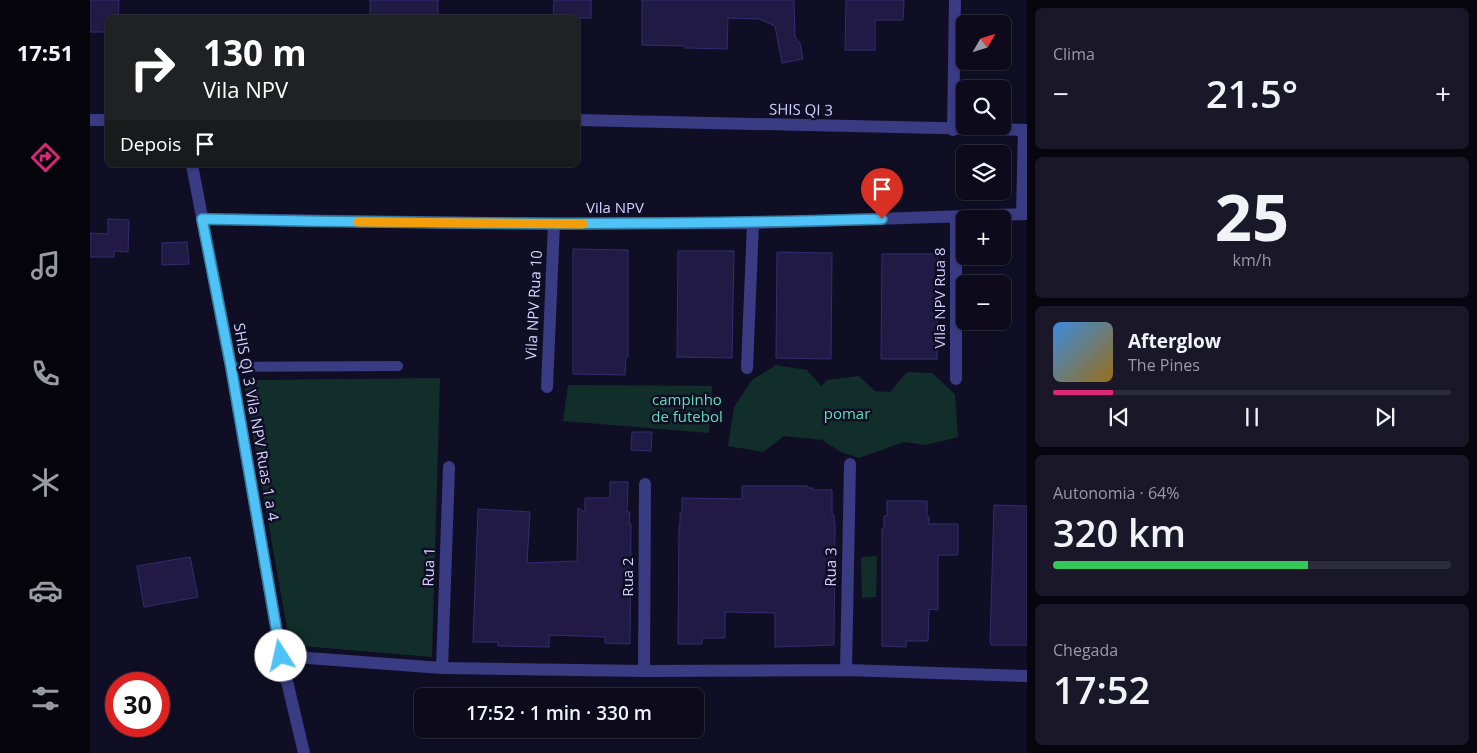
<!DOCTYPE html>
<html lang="pt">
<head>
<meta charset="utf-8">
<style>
	:root { --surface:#0c0a1b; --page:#1a1828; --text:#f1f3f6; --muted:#9a9aa3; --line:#2c2b3a; --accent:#db2777 }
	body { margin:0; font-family:"Open Sans",sans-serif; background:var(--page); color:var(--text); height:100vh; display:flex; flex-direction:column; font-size:19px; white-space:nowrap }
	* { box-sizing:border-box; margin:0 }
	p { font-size:16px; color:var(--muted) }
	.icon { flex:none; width:28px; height:28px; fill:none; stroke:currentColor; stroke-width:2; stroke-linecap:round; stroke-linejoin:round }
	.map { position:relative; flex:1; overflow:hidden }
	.details { display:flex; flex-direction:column; gap:8px; padding:8px; background:#07060f; width:450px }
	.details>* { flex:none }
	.guide { position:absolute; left:15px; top:15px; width:475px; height:152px; border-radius:8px; box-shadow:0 1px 4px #0004,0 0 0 1px var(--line); background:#202124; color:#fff; overflow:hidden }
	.needle { width:32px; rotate:51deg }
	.tools { position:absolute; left:866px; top:15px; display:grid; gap:10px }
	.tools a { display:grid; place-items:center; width:55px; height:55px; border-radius:8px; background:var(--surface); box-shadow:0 1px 4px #0004,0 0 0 1px var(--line); font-size:25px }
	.speed { position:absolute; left:15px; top:672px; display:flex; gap:10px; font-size:25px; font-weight:700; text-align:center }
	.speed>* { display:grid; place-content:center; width:65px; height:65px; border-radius:50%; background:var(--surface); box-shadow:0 1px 4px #0004,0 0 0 1px var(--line); line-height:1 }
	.speed .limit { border:8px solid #d22; background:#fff; color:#111 }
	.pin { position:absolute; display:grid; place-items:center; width:42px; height:42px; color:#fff; margin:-51px -21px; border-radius:50% 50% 50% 0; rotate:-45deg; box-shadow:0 0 5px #0007 }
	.pin .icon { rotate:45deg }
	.me { position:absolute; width:55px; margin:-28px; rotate:350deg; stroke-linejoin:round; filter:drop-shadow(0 0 4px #0008) }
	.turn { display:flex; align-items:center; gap:18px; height:105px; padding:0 15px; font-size:22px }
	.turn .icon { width:65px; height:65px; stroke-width:2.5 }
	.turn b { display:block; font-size:35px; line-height:42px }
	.then { display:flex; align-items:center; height:48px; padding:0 15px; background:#0003; gap:10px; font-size:19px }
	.big { font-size:38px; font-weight:600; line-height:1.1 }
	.details .card { flex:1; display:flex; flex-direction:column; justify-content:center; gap:8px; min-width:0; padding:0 18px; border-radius:8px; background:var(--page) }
	.details .dial { align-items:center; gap:0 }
	.dial b { font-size:65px; line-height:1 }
	.song { display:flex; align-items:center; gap:15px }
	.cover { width:60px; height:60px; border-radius:8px; background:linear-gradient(135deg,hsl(210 70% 55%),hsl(40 70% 35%)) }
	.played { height:5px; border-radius:2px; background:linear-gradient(90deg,var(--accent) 15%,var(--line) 15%) }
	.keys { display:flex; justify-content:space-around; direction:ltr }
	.heat { display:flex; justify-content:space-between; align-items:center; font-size:28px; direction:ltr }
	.charge { height:8px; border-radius:4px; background:linear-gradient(90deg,#34c759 64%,var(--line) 0) }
	.trip { position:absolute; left:324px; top:688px; width:290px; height:50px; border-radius:8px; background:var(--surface); box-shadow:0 1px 4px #0004,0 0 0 1px var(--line); font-weight:600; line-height:50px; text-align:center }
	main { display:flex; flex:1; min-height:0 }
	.tab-bar { display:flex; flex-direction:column; width:90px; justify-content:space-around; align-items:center; background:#05040b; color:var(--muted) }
	.tab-bar .icon { width:35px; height:35px }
	.tab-bar .selected { color:var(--accent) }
	.tab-bar b { font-size:22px; color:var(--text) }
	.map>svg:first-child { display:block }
	.green { fill:#112e2b }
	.building { fill:#201a45; stroke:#352c71 }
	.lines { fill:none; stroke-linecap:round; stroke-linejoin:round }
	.service { stroke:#393b83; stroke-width:10 }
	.minor { stroke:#393b83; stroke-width:12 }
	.tertiary { stroke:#393b83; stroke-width:12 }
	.route-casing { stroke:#337fa1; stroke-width:12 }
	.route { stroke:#4fc3f7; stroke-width:9 }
	.slow { stroke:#f59e0b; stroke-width:9 }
	.labels { text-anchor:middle; stroke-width:5; stroke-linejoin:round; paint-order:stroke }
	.street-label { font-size:15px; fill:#d3d1ff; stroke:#100e24 }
	.park-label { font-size:15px; fill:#5cdfb6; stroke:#100e24 }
</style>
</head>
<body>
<main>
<nav class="tab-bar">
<b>17:51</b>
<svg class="icon selected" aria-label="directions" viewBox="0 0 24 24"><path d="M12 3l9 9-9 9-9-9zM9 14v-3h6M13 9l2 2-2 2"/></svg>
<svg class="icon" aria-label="music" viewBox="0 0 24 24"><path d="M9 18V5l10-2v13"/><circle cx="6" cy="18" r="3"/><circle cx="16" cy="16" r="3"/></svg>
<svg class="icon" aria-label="phone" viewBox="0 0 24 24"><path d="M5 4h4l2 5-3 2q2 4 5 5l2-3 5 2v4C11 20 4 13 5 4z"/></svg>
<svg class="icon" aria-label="climate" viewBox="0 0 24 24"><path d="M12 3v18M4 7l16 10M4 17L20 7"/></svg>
<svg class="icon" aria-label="car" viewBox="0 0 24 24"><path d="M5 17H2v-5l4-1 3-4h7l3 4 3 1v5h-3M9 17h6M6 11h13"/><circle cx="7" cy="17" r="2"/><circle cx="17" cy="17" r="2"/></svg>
<svg class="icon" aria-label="filters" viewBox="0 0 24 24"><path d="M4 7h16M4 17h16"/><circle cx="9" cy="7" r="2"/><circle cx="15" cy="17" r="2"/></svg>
</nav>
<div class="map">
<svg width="937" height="753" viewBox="0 0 937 753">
	<rect width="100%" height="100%" fill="#100e24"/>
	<path class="green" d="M686 365 717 370 731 386 737 380 769 376 785 391 800 392 817 372 842 373 865 394 868 437 836 445 814 442 769 458 751 452 732 440 694 436 673 452 638 446 644 407 662 380Z
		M350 378 342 657 200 645 153 380Z
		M478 385 622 386 619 433 473 421Z
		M787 556 786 597 772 598 771 557Z"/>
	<path class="building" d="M0 0H29L28 18H18V32H0Z
		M280 0H348V18H280Z
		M464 0H501V18H463Z
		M552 0H704L705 37 710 43 713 59 692 63 685 26 669 19 638 18 637 49 595 48V46L552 45Z
		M756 0H814L813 20H785V50H755Z
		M18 219 39 220 38 252 24 251V257H0V233L18 234Z
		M97 242 99 264 72 265V243Z
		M483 249 538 250V357H536L535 375 483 374Z
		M588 251H644L642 358 587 357Z
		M687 252 742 253 741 359 686 358Z
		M792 254H848L847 359H791Z
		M542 432H562L561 451 541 450Z
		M520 482H538L537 512H540L539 524H541L540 644 515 643V637L459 635V647L408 646V642H383L388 509 440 512 437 563 487 561 488 508 495 512V498H520Z
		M652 486H718V488H723V490H742V515H744L745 526 744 645 685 647V613L635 612V638H612V644H588L589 525H590V513H592V498L652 499Z
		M797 501H837V517H839V524H868V555H848V610L839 609 838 641H816V647L792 646V528H794V516H797Z
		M904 505 937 506V645H901L900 641Z
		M100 557 108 597 54 607 47 566Z"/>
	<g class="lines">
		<path class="service" d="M141 367 308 366"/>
		<path class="minor" d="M102 165 141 367 191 656 214 753
			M932 214 934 130
			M112 219 464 224 663 223 937 214
			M657 368 663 223
			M866 379V217
			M457 387 464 224
			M191 656 352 668 554 671 756 670 937 676
			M352 668 359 467
			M756 670 760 464
			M554 671 555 484"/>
		<path class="tertiary" d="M0 120H18
			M488 120 937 130
			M863 130 865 0"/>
	</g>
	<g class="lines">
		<g class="route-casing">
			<path id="route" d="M191 656 141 367 112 219C339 224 566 226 792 219"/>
		</g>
		<use href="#route" class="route"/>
		<path class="slow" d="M268 222 493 224"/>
	</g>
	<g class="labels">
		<g class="street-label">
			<text transform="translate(711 110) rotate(1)" y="5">SHIS QI 3</text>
			<text x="525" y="213">Vila NPV</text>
			<text transform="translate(850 298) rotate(-90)" y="5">Vila NPV Rua 8</text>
			<text transform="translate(444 305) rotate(-87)" y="5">Vila NPV Rua 10</text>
			<text transform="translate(166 422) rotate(80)" y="5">SHIS QI 3 Vila NPV Ruas 1 a 4</text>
			<text transform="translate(339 567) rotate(-88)" y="5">Rua 1</text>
			<text transform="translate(741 567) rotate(-89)" y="5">Rua 3</text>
			<text transform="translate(538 577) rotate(-90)" y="5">Rua 2</text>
		</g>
		<g class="park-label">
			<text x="597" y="405">campinho<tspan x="597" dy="17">de futebol</tspan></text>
			<text x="757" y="419">pomar</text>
		</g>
	</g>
</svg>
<div class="tools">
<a><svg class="needle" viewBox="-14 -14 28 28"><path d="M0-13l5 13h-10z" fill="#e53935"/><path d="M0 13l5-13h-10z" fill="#9a9aa3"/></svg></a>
<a><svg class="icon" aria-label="search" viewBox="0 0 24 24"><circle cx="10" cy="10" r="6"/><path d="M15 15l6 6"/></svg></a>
<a><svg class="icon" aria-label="layers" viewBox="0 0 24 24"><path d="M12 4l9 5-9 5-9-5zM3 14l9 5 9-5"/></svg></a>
<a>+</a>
<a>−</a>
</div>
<div class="speed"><div class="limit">30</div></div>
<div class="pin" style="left:792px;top:219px;background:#d93025"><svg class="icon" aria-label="arrive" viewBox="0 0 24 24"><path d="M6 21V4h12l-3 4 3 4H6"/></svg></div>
<svg class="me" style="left:191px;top:656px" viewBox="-20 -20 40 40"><circle r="19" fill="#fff"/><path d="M0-13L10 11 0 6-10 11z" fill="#4fc3f7"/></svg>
<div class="trip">17:52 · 1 min · 330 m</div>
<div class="guide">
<div class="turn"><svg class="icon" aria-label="right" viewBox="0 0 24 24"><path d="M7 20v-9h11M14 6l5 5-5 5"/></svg><div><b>130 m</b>Vila NPV</div></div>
<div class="then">Depois<svg class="icon" aria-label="arrive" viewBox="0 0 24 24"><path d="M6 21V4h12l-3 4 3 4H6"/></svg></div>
</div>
</div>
<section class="details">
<div class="card"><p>Clima</p>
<div class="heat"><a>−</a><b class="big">21.5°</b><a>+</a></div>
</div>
<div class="card dial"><b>25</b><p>km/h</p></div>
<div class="card">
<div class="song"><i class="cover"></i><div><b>Afterglow</b><p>The Pines</p></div></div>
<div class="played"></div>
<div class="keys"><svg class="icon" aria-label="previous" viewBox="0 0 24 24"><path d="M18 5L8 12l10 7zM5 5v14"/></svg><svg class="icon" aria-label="pause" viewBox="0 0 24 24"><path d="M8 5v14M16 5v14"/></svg><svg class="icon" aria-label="next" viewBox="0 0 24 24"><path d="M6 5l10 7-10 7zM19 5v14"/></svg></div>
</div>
<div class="card"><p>Autonomia · 64%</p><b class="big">320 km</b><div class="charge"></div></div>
<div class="card"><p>Chegada</p><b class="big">17:52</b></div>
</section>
</main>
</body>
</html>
